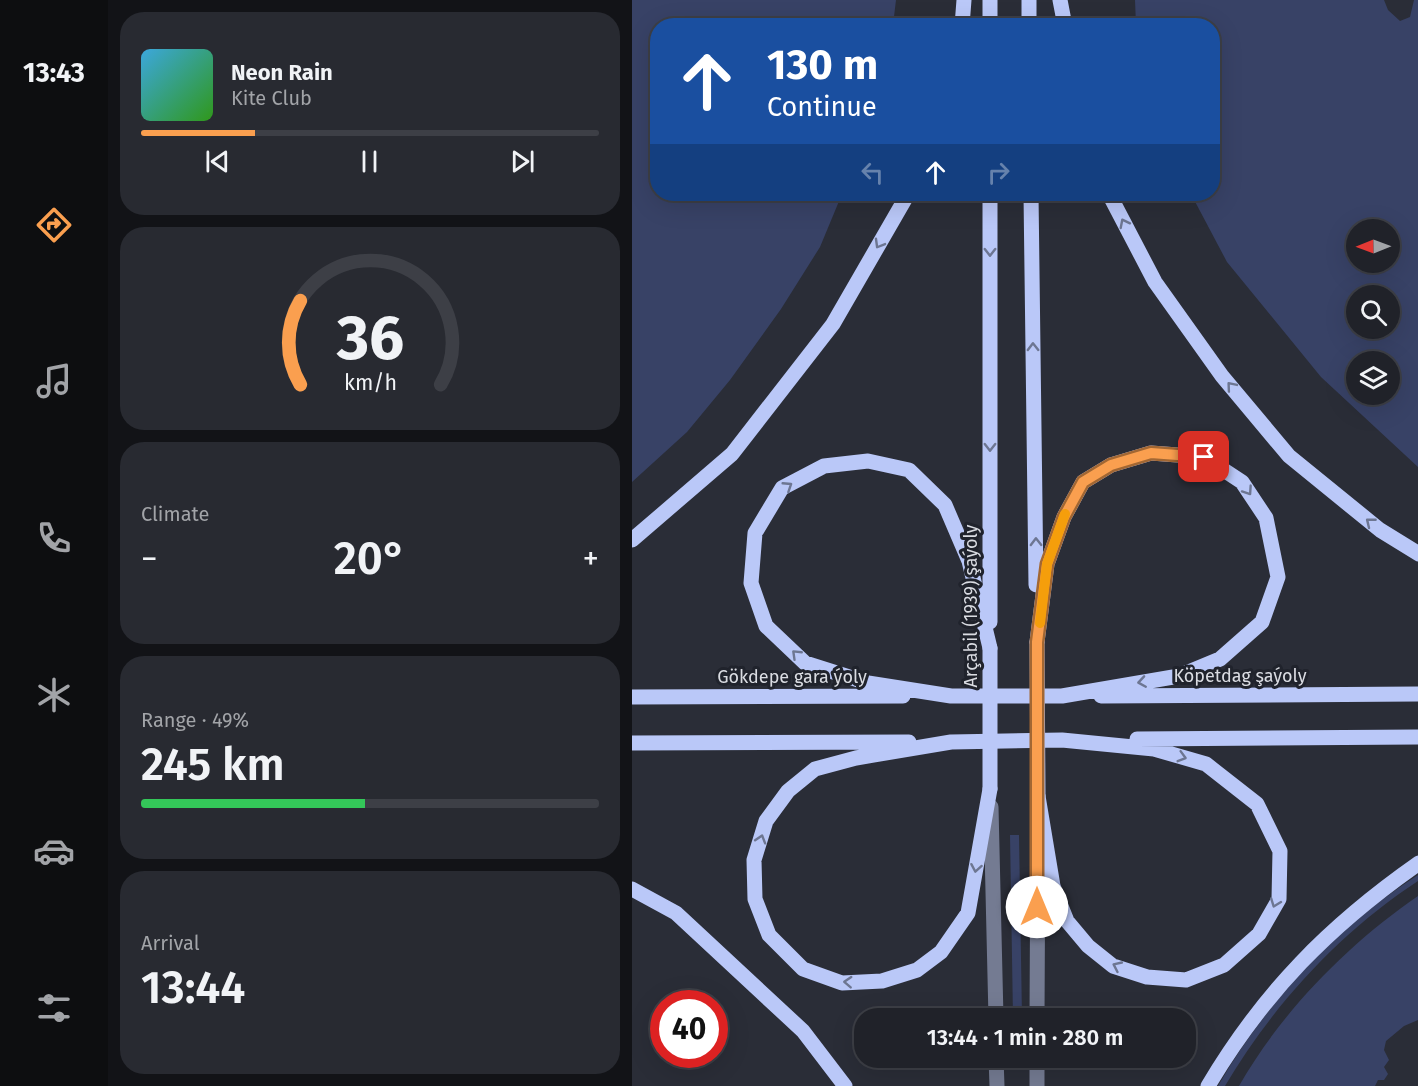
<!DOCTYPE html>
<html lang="en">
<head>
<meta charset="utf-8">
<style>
	:root { --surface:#202229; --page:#282a31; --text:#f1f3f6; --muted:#a2a4a8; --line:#3d3f46; --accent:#fa9f4f }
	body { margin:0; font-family:"Fira Sans",sans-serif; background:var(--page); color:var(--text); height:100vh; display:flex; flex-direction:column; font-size:22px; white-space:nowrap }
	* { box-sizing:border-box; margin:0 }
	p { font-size:20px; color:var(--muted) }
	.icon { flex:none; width:33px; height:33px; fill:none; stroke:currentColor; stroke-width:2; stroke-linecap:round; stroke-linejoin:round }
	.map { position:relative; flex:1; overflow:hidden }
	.side { display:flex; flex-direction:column; gap:12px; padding:12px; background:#121317; width:524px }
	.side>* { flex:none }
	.banner { position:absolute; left:18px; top:18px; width:570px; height:183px; border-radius:24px; box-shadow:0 6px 24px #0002,0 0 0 2px var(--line); background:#1a4fa0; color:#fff; overflow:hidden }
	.needle { width:39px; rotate:269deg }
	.buttons { position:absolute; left:714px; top:219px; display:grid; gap:12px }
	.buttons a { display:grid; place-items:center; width:54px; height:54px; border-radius:50%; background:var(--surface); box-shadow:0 6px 24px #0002,0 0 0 2px var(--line); font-size:30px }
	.speed { position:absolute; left:18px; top:990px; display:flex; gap:12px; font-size:30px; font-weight:700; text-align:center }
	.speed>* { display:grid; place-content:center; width:78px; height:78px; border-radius:50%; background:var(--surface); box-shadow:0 6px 24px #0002,0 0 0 2px var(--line); line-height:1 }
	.speed .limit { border:9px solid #d22; background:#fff; color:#111 }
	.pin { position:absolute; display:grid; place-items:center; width:51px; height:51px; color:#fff; margin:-26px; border-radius:12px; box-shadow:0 3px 9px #0006 }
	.me { position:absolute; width:66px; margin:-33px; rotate:0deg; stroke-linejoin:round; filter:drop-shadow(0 0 4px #0008) }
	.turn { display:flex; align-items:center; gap:21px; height:126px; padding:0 18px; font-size:27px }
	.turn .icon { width:78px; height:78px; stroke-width:2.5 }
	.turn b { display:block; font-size:42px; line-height:51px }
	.lanes { display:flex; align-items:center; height:57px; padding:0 18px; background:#0003; justify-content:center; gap:30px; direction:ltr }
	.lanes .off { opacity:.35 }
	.big { font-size:45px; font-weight:600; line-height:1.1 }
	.side .widget { flex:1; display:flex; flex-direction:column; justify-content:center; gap:9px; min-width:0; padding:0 21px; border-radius:24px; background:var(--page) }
	.side .dial { align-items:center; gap:0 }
	.dial svg { height:156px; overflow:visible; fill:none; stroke:var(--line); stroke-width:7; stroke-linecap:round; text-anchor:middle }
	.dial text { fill:var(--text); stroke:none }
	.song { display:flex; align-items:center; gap:18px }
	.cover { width:72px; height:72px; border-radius:9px; background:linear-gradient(135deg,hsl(200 70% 55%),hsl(110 70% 35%)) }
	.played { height:6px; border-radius:3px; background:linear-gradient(90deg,var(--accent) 25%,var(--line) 25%) }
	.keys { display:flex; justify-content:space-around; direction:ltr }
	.heat { display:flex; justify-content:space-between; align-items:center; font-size:33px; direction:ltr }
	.charge { height:9px; border-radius:4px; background:linear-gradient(90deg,#34c759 49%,var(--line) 0) }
	.trip { position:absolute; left:222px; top:1008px; width:342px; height:60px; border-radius:24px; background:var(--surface); box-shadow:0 6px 24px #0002,0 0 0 2px var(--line); font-weight:600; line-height:60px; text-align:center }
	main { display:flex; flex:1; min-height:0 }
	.tab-bar { display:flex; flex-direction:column; width:108px; justify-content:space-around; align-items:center; background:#0d0e10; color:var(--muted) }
	.tab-bar .icon { width:42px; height:42px }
	.tab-bar .current { color:var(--accent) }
	.tab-bar b { font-size:27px; color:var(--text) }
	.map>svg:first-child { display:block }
	.green { fill:#384266; fill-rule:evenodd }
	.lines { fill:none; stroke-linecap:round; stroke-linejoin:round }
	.minor { stroke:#747b92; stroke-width:15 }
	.major { stroke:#bac8f8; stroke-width:15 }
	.major-bridge { stroke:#bac8f8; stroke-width:15 }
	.oneway { stroke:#6d7692 }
	.route-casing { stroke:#a26733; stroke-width:15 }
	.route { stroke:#fa9f4f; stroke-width:10 }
	.slow { stroke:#f59e0b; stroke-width:10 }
	.labels { text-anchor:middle; stroke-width:6; stroke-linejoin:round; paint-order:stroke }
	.street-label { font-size:18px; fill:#dadce2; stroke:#20232c }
</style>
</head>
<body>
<main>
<nav class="tab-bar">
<b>13:43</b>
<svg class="icon current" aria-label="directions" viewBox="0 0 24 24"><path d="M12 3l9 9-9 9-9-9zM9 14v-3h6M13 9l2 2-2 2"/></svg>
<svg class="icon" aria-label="music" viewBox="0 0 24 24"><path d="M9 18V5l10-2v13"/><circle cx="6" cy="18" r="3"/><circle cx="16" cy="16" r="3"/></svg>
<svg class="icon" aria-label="phone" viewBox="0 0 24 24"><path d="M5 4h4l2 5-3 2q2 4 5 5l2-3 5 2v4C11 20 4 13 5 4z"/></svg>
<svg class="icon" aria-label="climate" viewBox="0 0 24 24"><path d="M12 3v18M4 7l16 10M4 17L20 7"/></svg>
<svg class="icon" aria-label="car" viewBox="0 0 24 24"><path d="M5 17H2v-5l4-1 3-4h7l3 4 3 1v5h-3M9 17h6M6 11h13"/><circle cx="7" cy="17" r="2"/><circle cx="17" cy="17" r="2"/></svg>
<svg class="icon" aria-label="filters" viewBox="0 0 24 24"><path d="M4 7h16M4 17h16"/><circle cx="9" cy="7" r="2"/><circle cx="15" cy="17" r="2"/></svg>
</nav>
<section class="side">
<div class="widget">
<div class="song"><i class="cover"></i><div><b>Neon Rain</b><p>Kite Club</p></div></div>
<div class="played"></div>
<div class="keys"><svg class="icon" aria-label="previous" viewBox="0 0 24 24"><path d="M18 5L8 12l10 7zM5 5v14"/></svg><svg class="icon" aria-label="pause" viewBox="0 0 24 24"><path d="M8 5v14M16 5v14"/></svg><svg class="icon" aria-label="next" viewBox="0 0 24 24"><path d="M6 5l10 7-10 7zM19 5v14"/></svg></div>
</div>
<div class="widget dial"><svg viewBox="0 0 100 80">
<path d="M14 69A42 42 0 1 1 86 69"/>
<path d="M14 69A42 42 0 0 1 14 26" stroke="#fa9f4f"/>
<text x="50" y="56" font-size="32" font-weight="700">36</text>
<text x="50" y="72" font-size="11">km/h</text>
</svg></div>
<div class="widget"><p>Climate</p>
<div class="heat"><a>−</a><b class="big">20°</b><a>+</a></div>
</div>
<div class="widget"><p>Range · 49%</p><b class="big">245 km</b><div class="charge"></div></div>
<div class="widget"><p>Arrival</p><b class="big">13:44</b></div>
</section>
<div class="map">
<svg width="787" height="1086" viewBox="0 0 787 1086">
	<rect width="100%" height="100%" fill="#2a2d37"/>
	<path class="green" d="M0 0H264L261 25 26 26V194H182L187 200 196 199 198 194H210L188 247 149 309 98 380 55 432 0 482Z
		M503 0H752L756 10 768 21 778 17 782 0H786V467L689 377 595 262 559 194H580V26L504 25ZM724 230H758V262H724ZM724 296H758V328H724ZM724 362H758V394H724Z
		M378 835H387L390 1018H381Z
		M786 875V881C708 932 640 1006 593 1086H586C634 1002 705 927 786 875Z
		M786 896V1020L772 1026 754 1041 752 1050 757 1060 752 1067 756 1074 752 1080H746L743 1086H607C649 1012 716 944 786 896Z"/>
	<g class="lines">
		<path class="minor" d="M359 807 364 1018
			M405 1018 406 821
			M364 1058 365 1086
			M405 1086V1058"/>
		<path class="major" d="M358 0V26
			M397 0V26
			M428 0 433 26
			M330 26 332 0
			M358 194V622
			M399 194 404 585
			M477 194 523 282 590 376 657 456 748 530 787 554
			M0 540 100 454 201 324 276 194
			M358 648 337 561 313 505 277 470 236 461 192 466 150 488 123 533 119 583 134 626 173 663 236 683 319 696H430L547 676 588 659 630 622 646 577 634 518 610 482 572 457 519 453 479 465 451 482 432 517 415 564 405 642
			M469 696 787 694
			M0 697 271 696
			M505 739 787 737
			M0 743 277 742
			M358 789 336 913 309 952 285 970 250 981 210 983 171 969 137 935 123 899 122 860 134 821 156 791 183 769 224 758 319 742 430 740 522 749 574 764 625 804 648 851 647 899 627 934 592 965 554 980 515 977 481 966 456 946 435 921 421 886 406 796
			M0 889 44 913 171 1031 213 1086
			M576 1086C632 992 697 926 787 863"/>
		<path class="major-bridge" d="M405 642 406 796
			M358 789V648"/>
	</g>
	<defs><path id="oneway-chevron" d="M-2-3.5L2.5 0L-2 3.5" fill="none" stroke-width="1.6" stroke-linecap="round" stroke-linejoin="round" transform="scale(1.5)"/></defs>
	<g class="oneway">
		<use href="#oneway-chevron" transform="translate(492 223) rotate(-117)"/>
		<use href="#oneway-chevron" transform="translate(247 244) rotate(120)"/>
		<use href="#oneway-chevron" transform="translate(358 252) rotate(90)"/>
		<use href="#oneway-chevron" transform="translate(401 347) rotate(-91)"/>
		<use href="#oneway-chevron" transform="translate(599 386) rotate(-130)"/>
		<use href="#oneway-chevron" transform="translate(358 447) rotate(90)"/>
		<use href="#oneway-chevron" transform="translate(156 486) rotate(-33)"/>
		<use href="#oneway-chevron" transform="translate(616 491) rotate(56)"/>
		<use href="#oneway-chevron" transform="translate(738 522) rotate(-141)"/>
		<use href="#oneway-chevron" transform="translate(404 542) rotate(-91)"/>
		<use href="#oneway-chevron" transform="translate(164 654) rotate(-136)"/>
		<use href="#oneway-chevron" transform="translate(510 682) rotate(171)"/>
		<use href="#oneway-chevron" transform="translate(550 757) rotate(16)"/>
		<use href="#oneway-chevron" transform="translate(129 839) rotate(-73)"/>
		<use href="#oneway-chevron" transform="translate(344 868) rotate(100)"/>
		<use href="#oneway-chevron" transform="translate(643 903) rotate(111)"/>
		<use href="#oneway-chevron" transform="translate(485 966) rotate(-155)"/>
		<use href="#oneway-chevron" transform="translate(216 982) rotate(-177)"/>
	</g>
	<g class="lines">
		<g class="route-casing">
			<path id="route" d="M405 907V642L415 564 432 517 451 482 479 465 519 453 572 457"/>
		</g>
		<use href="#route" class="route"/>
		<path class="slow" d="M408 623 415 564 433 514"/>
	</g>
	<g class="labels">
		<g class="street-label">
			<text transform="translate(339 606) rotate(-90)" y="6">Arçabil (1939) şaýoly</text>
			<text x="608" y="682">Köpetdag şaýoly</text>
			<text x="160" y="683">Gökdepe gara ýoly</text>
		</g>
	</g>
</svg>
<div class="buttons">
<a><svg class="needle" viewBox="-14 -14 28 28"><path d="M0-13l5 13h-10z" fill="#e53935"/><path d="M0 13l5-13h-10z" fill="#a2a4a8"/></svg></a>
<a><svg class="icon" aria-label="search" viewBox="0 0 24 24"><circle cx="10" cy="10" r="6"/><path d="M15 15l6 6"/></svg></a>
<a><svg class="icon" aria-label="layers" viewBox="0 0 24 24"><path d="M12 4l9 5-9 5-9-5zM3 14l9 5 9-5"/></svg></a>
</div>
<div class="speed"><div class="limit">40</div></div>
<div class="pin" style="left:572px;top:457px;background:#d93025"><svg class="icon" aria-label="arrive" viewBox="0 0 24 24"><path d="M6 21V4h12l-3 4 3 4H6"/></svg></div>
<svg class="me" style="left:405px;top:907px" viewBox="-20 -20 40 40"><circle r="19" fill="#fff"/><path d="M0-13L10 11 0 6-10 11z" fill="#fa9f4f"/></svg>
<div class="trip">13:44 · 1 min · 280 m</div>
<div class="banner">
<div class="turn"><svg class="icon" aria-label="ahead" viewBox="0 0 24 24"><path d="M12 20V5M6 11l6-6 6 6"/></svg><div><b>130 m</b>Continue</div></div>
<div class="lanes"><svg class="icon off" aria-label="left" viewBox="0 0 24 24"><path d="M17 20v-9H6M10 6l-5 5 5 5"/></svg><svg class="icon" aria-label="ahead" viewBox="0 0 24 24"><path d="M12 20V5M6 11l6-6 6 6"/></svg><svg class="icon off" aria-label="right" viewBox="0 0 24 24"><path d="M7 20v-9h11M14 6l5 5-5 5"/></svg></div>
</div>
</div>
</main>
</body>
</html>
